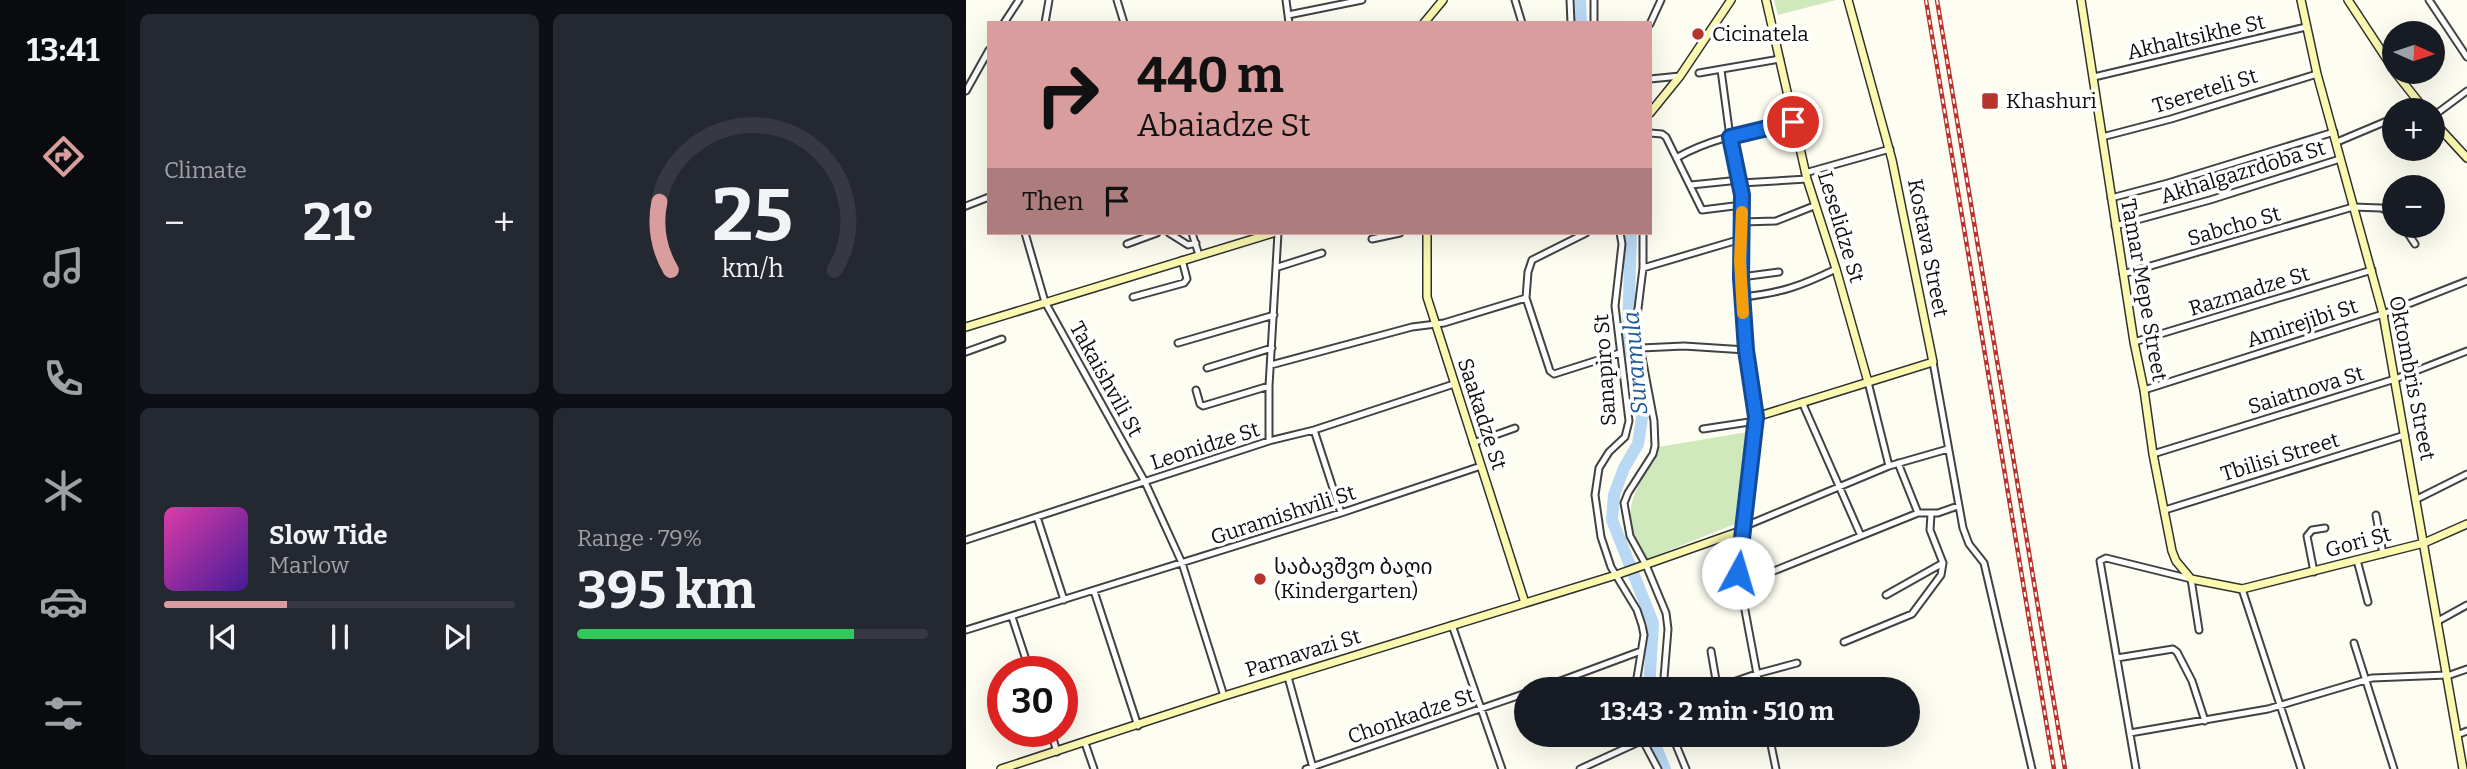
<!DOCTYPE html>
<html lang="en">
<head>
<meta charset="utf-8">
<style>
	:root { --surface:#171b24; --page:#242831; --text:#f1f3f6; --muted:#9ea1a6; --line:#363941; --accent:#d89d9c }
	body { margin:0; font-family:Bitter,"Noto Sans Georgian",serif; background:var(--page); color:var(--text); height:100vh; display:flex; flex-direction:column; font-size:26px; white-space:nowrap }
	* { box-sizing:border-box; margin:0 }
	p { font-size:23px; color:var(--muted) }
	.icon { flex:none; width:38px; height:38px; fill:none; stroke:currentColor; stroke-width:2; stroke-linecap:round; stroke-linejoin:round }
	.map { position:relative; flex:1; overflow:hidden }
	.drawer { display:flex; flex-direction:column; gap:14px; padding:14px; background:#0d0f14; width:840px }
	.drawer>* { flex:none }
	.banner { position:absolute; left:21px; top:21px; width:665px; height:214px; border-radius:0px; box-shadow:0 7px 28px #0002; background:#d89d9c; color:#111; overflow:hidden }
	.needle { width:46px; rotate:93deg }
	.buttons { position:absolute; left:1416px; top:21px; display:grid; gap:14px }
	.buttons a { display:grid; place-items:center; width:63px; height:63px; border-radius:50%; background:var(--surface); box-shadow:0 7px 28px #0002; font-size:35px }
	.speed { position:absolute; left:21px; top:656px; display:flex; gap:14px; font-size:35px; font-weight:700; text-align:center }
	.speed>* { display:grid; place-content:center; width:91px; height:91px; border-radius:50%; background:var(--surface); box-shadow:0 7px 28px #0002; line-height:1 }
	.speed .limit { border:10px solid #d22; background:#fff; color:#111 }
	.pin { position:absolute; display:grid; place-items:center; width:60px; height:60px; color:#fff; margin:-30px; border:4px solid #fff; border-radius:50%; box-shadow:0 2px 7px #0007 }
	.me { position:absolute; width:77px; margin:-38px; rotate:6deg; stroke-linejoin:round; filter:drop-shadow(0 0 5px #0008) }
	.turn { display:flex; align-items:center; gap:24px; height:147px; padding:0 35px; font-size:32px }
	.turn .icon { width:91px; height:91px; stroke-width:2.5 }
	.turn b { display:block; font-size:49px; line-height:60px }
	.then { display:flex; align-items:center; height:66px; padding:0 35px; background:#0003; gap:14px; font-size:26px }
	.big { font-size:52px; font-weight:700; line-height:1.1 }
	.drawer .widget { flex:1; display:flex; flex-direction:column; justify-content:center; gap:10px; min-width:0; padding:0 24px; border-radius:10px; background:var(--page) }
	.drawer .dial { align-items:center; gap:0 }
	.dial svg { height:182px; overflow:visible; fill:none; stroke:var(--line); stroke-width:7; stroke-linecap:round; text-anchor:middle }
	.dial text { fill:var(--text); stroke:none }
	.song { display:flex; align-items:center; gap:21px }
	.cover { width:84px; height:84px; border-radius:10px; background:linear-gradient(135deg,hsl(320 70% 55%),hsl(260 70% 35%)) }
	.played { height:7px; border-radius:4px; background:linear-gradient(90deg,var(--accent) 35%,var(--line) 35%) }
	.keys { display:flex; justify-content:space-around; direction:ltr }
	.heat { display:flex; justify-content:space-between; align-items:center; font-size:38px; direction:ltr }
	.charge { height:10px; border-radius:5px; background:linear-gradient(90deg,#34c759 79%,var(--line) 0) }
	.drawer .tiles { flex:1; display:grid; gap:14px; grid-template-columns:repeat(2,1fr) }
	.trip { position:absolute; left:548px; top:677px; width:406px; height:70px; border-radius:35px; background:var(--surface); box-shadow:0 7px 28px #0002; font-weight:700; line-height:70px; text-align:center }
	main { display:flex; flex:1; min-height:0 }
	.menu { display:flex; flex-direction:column; width:126px; justify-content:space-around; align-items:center; background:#090b0e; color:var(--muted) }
	.menu .icon { width:49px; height:49px }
	.menu .selected { color:var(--accent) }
	.menu b { font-size:32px; color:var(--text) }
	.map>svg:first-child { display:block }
	.green { fill:#cfe8bc }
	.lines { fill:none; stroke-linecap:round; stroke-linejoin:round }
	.river { stroke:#b9d8f3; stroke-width:12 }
	.street-casing { stroke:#424242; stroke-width:9 }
	.secondary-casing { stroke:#313131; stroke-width:10 }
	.street { stroke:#fff; stroke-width:5 }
	.secondary { stroke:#fbf9b0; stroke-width:7 }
	.rail-casing { stroke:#b9332d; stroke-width:4.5 }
	.rail { stroke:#fff; stroke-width:2; stroke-dasharray:5; stroke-linecap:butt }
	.route-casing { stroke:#114b97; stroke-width:18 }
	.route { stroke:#1a73e8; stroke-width:12 }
	.slow { stroke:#f59e0b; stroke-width:12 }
	.poi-dot { fill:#b9332d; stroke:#fff; stroke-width:2.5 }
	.labels { text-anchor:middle; stroke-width:7; stroke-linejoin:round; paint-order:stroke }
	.poi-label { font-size:21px; fill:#0f0f0f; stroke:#fff; text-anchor:start }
	.street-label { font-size:21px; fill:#0f0f0f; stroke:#fff }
	.water-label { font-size:23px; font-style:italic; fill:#1e599b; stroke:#fff }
</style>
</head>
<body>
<main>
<nav class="menu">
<b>13:41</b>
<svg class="icon selected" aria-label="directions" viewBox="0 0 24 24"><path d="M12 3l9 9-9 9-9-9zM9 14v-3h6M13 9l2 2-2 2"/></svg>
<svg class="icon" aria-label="music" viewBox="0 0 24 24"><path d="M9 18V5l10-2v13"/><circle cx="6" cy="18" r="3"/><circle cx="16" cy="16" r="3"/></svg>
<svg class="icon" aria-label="phone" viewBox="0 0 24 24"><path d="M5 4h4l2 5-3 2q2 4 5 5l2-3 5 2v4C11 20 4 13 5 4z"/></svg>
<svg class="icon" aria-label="climate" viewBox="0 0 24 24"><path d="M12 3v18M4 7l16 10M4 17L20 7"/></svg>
<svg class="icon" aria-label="car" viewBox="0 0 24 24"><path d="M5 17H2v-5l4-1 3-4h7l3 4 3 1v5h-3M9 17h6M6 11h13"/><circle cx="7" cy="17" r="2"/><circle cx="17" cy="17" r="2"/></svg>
<svg class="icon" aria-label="filters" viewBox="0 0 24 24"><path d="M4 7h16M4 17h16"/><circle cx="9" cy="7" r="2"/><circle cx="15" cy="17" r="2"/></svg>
</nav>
<section class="drawer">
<div class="tiles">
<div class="widget"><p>Climate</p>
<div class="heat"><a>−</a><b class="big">21°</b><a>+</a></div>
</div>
<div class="widget dial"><svg viewBox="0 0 100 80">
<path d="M14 69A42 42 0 1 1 86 69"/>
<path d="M14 69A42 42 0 0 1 9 39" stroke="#d89d9c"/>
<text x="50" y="56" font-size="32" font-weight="700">25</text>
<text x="50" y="72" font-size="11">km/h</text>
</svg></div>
<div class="widget">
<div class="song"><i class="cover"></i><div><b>Slow Tide</b><p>Marlow</p></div></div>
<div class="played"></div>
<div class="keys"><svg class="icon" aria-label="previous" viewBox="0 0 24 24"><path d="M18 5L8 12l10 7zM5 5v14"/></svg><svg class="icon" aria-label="pause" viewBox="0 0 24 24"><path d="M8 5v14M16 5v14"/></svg><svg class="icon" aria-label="next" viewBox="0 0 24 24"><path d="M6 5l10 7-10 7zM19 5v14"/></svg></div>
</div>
<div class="widget"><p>Range · 79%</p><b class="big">395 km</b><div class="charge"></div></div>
</div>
</section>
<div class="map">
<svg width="1501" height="769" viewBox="0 0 1501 769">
	<rect width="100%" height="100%" fill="#fefdf1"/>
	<path class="green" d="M808 0H870L812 15Z
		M781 432 769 524 681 559C676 549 669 539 666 529 657 502 682 470 693 447Z"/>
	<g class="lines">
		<path class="river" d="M614 0 615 23
			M665 233 662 334 677 411 672 444 658 468 648 495 646 520 687 623 683 690
			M685 735 699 769"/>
		<g class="street-casing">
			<path id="street" d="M151 0 158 23
				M320 0 323 23
				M549 0 556 23
				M604 0 605 23
				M1463 0 1501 57
				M322 15 396 0
				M38 23 53 0
				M79 23 83 0
				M628 23V0
				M684 24 695 0
				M755 70 764 137 776 195 775 277 780 350 790 417
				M733 73 814 59
				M1128 77 1340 27
				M684 79 714 76
				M0 91 23 50
				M1466 117 1501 91
				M684 133 696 134 700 137 736 210 776 205
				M1136 137 1205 119 1351 74
				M1371 142 1428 118
				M712 157C747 137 788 131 827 122
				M839 173 924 149
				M775 183 841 179
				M725 185 774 180
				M1145 198 1202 183 1368 132
				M0 206 23 197
				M776 222 810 221 848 206
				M1149 226 1244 200 1374 159
				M1437 226 1449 244
				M59 233 79 302 179 482 216 563 258 696
				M203 233 222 245 230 243
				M226 233 233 255
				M620 233 566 260 562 272 560 298 584 371 588 374 654 353
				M654 233 656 244 649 306 663 421 659 437 643 452 633 468 629 495 635 537 645 567 671 610 676 625 678 635 669 690
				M677 233V268L670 325 688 421 689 446 687 454 662 493 658 503 664 536 680 565 700 613 702 629 697 690
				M406 239 434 233
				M161 244 191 233
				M312 267 356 253
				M677 268 775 239
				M1157 274 1387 207 1415 208 1428 213
				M775 277 813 272
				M167 297 218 283 221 279 216 260
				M776 297C815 293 835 286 870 269
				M1168 342 1406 270
				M212 343 308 315
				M675 348 718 346 780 350
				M0 352 36 339
				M967 362 997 528 1003 544 1018 563 1066 769
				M305 365 446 327 478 323 560 298
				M241 368 306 348
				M902 382 923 466
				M230 390 234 404 237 406 303 386
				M1178 390 1417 314 1501 281
				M836 402 895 536
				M737 429 790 421
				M348 430 375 513
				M303 441V386L312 233
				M507 443 549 428
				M1187 454 1429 379 1501 351
				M932 463 952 513
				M1451 499 1501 474
				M1199 510 1439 435
				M1410 515 1417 554
				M71 517 98 600
				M0 540 303 441 348 430 488 384
				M1391 560 1402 602
				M1348 572 1341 536 1346 530 1359 528
				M773 585 952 513H972L992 506
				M1276 589 1335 769
				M128 591 172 726
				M920 595 977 563
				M46 617 64 672
				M1472 621 1501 605
				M486 625 536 769
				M0 630 375 513 515 466
				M878 642 946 614 975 575 977 563 964 530 965 514
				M1388 643 1428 769
				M745 651 751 686 753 687 790 674 831 663
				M1151 658 1207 649 1211 652 1226 681 1239 721
				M1481 676 1501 669
				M322 677 347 768
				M570 690 675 651
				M794 690 772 573 777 527 923 466 982 449
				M85 732 91 752
				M1164 733 1302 709 1406 678 1481 675
				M674 735 692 769
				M706 735 720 769
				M803 735 810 769
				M1491 735 1501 731
				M119 743 128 769
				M340 769 560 693
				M614 769 675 741
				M1170 769 1134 561 1140 558 1225 579 1233 630"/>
		</g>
		<g class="secondary-casing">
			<path id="secondary" d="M800 0 841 179 870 269 902 382
				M1115 0 1168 342 1178 390 1187 454 1206 551 1210 561 1225 579 1276 589 1458 543 1501 524
				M1335 0 1351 74 1417 314 1497 769
				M1382 0 1428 70
				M458 23 477 0
				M1429 72 1459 110
				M684 113 714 76 765 0
				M1466 120 1501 158
				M461 233V297L559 603
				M0 327 307 233
				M35 769 258 696 650 575 769 533 774 530 778 522 790 417 967 362 926 160 882 0"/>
		</g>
		<use href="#street" class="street"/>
		<use href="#secondary" class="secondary"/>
		<g class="rail-casing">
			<path id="rail" d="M960 0 1088 769
				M971 0 1099 769"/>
		</g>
		<use href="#rail" class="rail"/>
	</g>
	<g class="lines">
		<g class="route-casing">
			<path id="route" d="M772 573 790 417 780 350 775 278 776 195 764 137 827 122"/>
		</g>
		<use href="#route" class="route"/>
		<path class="slow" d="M776 212 774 261 777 313"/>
	</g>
	<g class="poi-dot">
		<circle cx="732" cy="34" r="7"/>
		<rect x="1015" y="92" width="18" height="18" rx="3.5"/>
		<circle cx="294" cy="579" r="7"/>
	</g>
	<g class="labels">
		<g class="poi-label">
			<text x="746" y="41">Cicinatela</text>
			<text x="1040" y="108">Khashuri</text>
			<text x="308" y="574">საბავშვო ბაღი<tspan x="308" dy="24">(Kindergarten)</tspan></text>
		</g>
		<g class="street-label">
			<text transform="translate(1230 37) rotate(-13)" y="7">Akhaltsikhe St</text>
			<text transform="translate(1239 91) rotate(-17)" y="7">Tsereteli St</text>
			<text transform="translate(1277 172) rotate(-17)" y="7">Akhalgazrdoba St</text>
			<text transform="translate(1268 226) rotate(-16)" y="7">Sabcho St</text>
			<text transform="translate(875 227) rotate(73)" y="7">Leselidze St</text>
			<text transform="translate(962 248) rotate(79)" y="7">Kostava Street</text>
			<text transform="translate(1178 290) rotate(80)" y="7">Tamar Mepe Street</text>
			<text transform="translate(1283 291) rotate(-17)" y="7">Razmadze St</text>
			<text transform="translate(1336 323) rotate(-18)" y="7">Amirejibi St</text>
			<text transform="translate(639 370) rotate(-94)" y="7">Sanapiro St</text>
			<text transform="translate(1446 378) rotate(79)" y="7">Oktombris Street</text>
			<text transform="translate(140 379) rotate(61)" y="7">Takaishvili St</text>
			<text transform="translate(1340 390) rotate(-17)" y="7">Saiatnova St</text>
			<text transform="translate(516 414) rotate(72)" y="7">Saakadze St</text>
			<text transform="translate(239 446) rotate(-18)" y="7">Leonidze St</text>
			<text transform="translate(1314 457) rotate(-17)" y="7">Tbilisi Street</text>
			<text transform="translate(317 515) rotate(-18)" y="7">Guramishvili St</text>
			<text transform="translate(1392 542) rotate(-15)" y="7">Gori St</text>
			<text transform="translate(337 653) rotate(-17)" y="7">Parnavazi St</text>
			<text transform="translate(445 716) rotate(-19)" y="7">Chonkadze St</text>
		</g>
		<g class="water-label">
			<text transform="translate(669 363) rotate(-95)" y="8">Suramula</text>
		</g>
	</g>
</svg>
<div class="buttons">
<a><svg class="needle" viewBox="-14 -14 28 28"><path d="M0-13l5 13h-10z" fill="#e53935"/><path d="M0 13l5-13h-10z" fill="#9ea1a6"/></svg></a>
<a>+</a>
<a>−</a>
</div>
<div class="speed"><div class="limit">30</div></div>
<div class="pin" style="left:827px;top:122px;background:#d93025"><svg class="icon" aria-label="arrive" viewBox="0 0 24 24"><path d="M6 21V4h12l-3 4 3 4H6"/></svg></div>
<svg class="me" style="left:772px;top:573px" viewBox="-20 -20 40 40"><circle r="19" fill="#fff"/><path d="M0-13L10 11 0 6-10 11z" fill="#1a73e8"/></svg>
<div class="trip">13:43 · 2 min · 510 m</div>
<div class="banner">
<div class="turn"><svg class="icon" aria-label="right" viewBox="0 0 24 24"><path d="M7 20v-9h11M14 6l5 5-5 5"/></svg><div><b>440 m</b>Abaiadze St</div></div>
<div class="then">Then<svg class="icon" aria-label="arrive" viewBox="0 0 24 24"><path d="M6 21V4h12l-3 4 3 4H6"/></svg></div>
</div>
</div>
</main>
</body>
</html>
